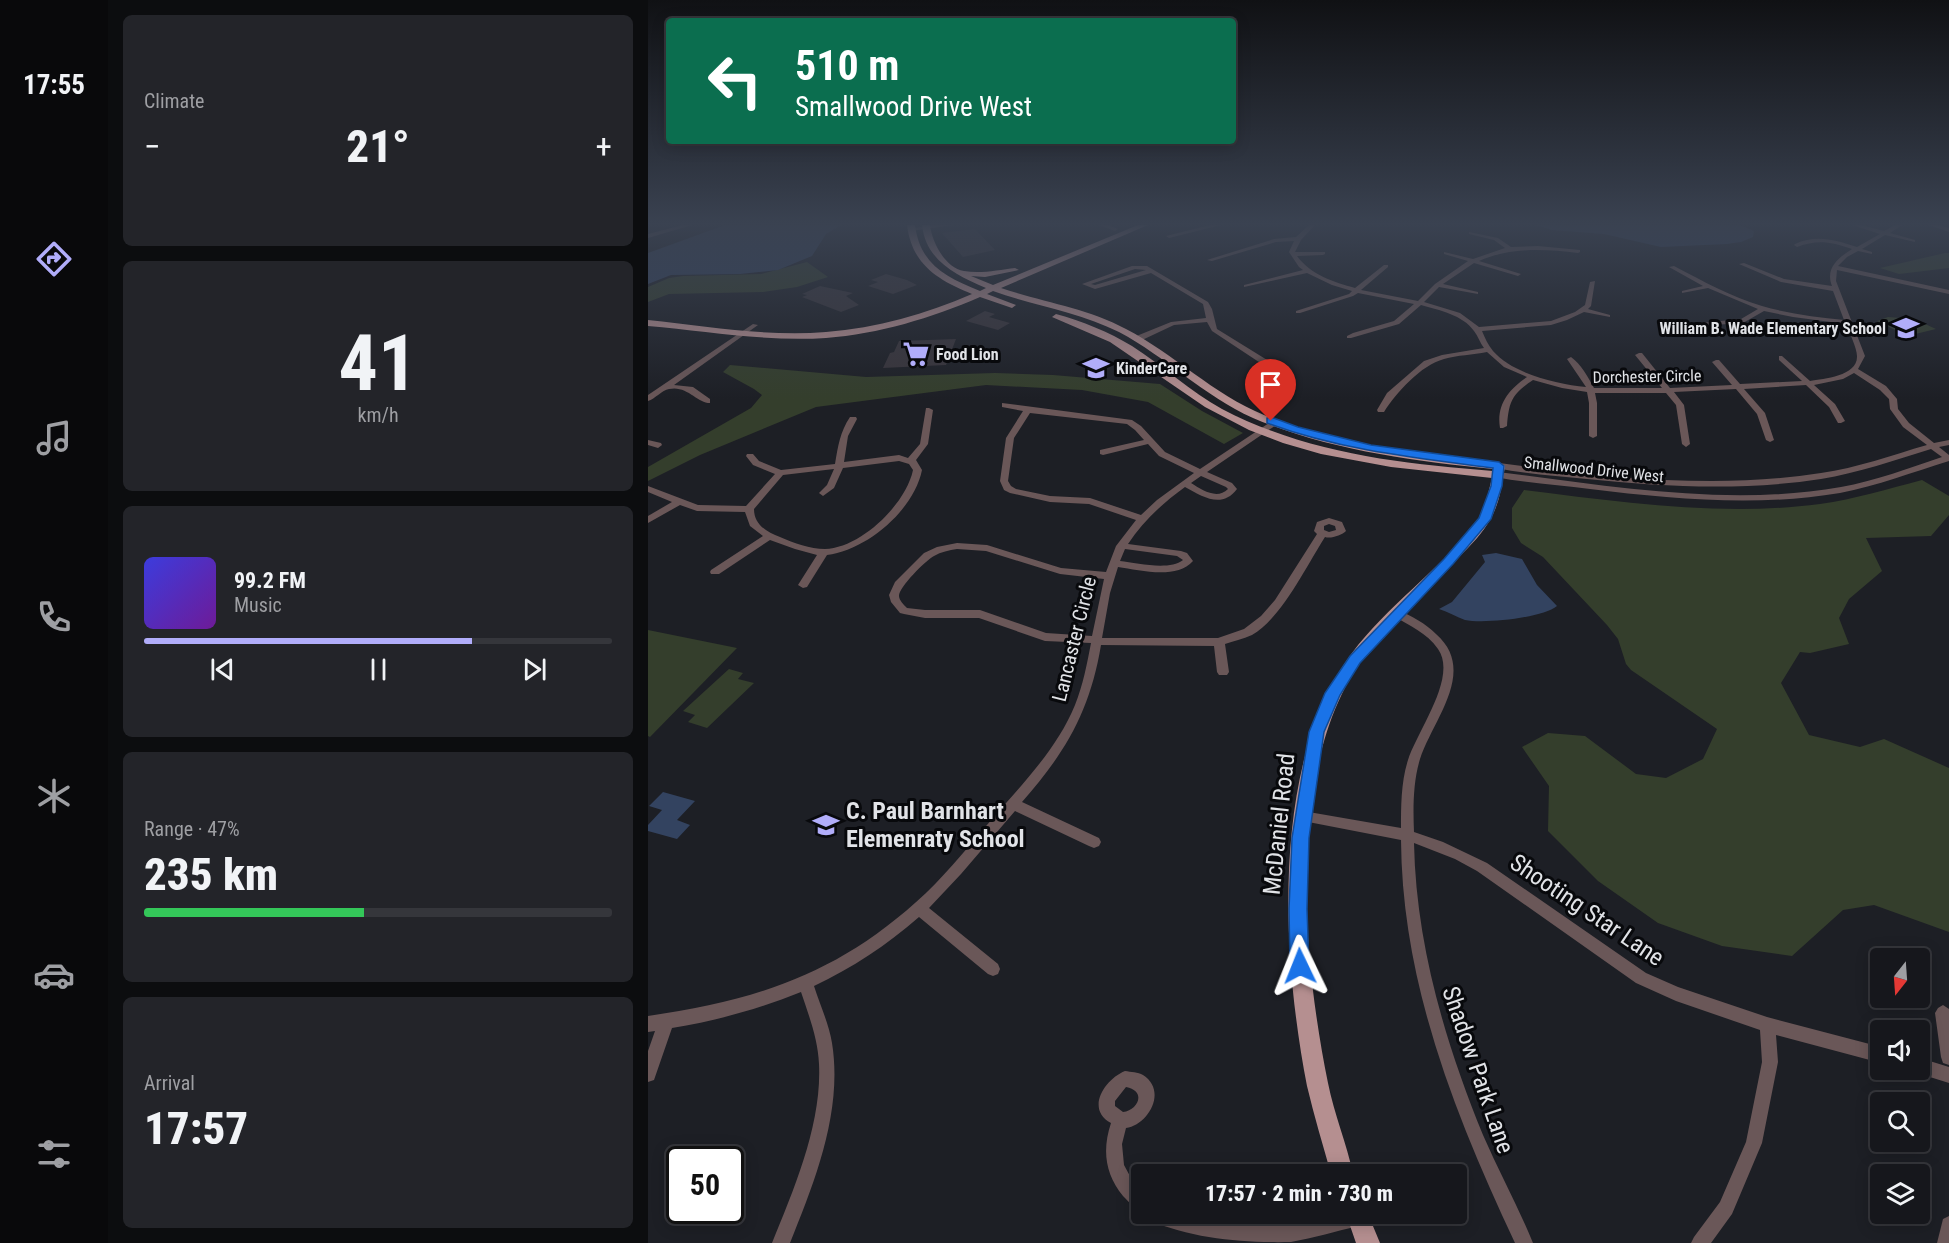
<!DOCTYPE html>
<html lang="en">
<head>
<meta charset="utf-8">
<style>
	:root { --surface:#16171c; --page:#232429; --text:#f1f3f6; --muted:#9e9fa3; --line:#35363b; --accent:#b1adfa }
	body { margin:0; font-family:"Roboto Condensed",sans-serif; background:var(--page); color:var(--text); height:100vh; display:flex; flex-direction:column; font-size:22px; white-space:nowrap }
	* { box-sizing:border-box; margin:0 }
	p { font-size:20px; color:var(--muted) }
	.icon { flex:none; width:33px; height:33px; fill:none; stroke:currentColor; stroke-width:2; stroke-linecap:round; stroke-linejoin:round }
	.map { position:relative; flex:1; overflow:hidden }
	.side { display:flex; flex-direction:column; gap:15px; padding:15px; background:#0c0d0f; width:540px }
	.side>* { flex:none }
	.banner { position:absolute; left:18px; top:18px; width:570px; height:126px; border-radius:6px; box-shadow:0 3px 15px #0003,0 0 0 2px var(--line); background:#0b6e4f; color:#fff; overflow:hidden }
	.needle { width:39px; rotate:197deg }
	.fabs { position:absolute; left:1222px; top:948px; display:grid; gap:12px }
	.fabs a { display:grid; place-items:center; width:60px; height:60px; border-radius:6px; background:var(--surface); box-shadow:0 3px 15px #0003,0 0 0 2px var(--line); font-size:30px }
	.speed { position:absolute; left:18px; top:1146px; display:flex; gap:12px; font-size:30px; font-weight:700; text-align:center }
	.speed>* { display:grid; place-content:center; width:78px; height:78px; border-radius:50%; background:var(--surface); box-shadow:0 3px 15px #0003,0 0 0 2px var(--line); line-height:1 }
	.speed .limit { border:3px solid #111; border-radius:9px; background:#fff; color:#111 }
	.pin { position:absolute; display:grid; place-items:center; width:51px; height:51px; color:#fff; margin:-62px -26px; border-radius:50% 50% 50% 0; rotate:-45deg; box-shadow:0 0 6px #0007 }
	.pin .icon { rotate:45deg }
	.me { position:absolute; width:66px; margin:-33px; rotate:358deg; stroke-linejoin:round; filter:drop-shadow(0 0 4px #0008) }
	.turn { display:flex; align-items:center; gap:21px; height:126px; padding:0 30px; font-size:27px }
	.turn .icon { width:78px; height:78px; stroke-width:2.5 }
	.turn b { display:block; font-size:42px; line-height:51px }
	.big { font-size:45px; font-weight:800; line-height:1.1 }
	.side .tile { flex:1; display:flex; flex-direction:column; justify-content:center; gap:9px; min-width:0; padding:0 21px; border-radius:9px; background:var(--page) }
	.side .dial { align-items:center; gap:0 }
	.dial b { font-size:78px; line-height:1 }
	.song { display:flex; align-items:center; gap:18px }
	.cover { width:72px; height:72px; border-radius:9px; background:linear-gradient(135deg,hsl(240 70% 55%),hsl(280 70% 35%)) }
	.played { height:6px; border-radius:3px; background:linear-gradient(90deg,var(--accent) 70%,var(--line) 70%) }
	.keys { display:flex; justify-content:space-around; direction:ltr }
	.heat { display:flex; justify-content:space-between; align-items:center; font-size:33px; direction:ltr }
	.charge { height:9px; border-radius:4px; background:linear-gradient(90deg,#34c759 47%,var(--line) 0) }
	.trip { position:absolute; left:483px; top:1164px; width:336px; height:60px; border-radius:6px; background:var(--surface); box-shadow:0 3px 15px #0003,0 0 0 2px var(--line); font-weight:800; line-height:60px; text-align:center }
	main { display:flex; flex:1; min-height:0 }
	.tab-bar { display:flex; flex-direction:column; width:108px; justify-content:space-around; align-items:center; background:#09090b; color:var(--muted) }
	.tab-bar .icon { width:42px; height:42px }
	.tab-bar .selected { color:var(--accent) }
	.tab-bar b { font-size:27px; color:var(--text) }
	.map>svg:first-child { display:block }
	.green { fill:#343e2c }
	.water { fill:#334360 }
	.building { fill:#38343a }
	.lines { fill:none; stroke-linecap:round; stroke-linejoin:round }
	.minor { fill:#6a5758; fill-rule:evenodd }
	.major { fill:#b58f90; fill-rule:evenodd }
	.route { fill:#1a73e8; stroke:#114b97; stroke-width:1.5 }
	.labels { text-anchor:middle; stroke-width:6; stroke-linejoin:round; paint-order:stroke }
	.far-poi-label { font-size:16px; font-weight:bold; fill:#e1e3e7; stroke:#08090c; text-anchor:start }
	.far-street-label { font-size:16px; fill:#e1e3e7; stroke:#08090c }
	.street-label { font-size:20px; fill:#e1e3e7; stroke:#08090c }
	.near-poi-label { font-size:24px; font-weight:bold; fill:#e1e3e7; stroke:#08090c; text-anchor:start }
	.near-street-label { font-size:24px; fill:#e1e3e7; stroke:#08090c }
</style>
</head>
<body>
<main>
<nav class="tab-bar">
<b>17:55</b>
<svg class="icon selected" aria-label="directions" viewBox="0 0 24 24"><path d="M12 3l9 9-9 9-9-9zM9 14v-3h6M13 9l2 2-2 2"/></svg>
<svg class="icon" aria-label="music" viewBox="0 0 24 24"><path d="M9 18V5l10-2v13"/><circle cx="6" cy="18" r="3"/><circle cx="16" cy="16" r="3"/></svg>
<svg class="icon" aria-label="phone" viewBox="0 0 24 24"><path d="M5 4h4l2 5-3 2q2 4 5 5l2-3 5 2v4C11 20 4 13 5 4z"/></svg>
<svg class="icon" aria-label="climate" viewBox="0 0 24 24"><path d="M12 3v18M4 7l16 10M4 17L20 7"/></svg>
<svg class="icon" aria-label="car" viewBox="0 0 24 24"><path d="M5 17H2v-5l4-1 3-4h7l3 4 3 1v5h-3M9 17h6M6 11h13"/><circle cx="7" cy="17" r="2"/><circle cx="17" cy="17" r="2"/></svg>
<svg class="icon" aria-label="filters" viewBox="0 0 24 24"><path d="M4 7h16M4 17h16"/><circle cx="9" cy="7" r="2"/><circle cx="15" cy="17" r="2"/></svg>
</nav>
<section class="side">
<div class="tile"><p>Climate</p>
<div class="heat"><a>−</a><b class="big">21°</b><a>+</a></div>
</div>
<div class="tile dial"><b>41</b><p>km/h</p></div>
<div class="tile">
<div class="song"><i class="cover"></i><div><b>99.2 FM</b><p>Music</p></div></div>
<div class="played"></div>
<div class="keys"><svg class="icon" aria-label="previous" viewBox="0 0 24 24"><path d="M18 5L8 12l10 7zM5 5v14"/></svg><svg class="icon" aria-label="pause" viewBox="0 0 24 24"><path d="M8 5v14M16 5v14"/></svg><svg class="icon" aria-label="next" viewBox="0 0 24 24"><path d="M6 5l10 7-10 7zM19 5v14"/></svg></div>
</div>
<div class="tile"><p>Range · 47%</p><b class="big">235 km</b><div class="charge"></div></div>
<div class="tile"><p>Arrival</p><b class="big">17:57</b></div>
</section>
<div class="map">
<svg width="1301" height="1243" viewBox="0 0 1301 1243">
	<rect width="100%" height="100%" fill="#1d1f25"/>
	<path class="green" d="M1297 253H1301V268L1251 274 1232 268Z
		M159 262 180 277 149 287 115 292 21 294 0 302V287L21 278 35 276 113 274Z
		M1240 317 1266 319 1288 329 1259 336 1229 321Z
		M82 365 218 377 347 373 405 375 512 384 554 411 595 433 576 444 500 402 434 390 338 385 168 407 52 455 0 481V467L103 408 114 395 106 389 75 372Z
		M1274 480 1301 496V515L1283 536 1218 538 1234 571 1201 599 1191 618 1201 644 1162 653 1152 652 1133 683 1161 735 1212 747 1236 739 1301 768V932L1226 905 1195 910 1144 956 1074 946 1010 923 950 881 900 831 901 786 874 747 900 733 937 736 988 774 1018 778 1055 759 1069 729 983 670 978 664 970 639 959 625 895 557 873 543 864 528V508L876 490C973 502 1074 517 1172 504 1207 499 1240 489 1274 480Z
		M0 630 89 648 2 737 0 736Z
		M81 669 95 673 90 679 106 683 59 728 40 722 47 715 35 711Z"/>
	<path class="water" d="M77 225H193L178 234 164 256 130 270 92 274 23 275 0 284V253Z
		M888 225H1092L1106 231 1105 237 1093 242 1079 244 1013 247 956 234 904 230Z
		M848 553 874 559 889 585 909 606C894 618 836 624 817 620 809 617 800 612 791 609L804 602 837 562 834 555Z
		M15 792 47 801 29 820 42 825 29 839 0 831V825L14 810 1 806Z"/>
	<path class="building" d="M327 229 347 250 315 257 294 233Z
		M238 274 259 280 269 285 245 294 220 286 230 282 223 280Z
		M172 286 205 293 198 296 211 305 193 312 154 297 159 295 154 294Z
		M337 311 347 314 341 317 362 323 350 330 318 321Z
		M308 339 298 365 235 368 242 353 246 352 251 341Z"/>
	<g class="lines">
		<path class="minor" d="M35 225H44L0 238V234Z
			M285 225H305L263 231 260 229Z
			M451 225H460L470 229 467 231Z
			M562 225H573L521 238 518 236Z
			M661 225H667L653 240 647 252H677V254L675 255 649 256C663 275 686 282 707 288L736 265H740V267L713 290 770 301 787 284 820 261 796 254V252L825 259 857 248 846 240 821 234V232L850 238 863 247 890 246 932 250V252L930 253C896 249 863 247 831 261L873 274 870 276 826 263 795 284 830 292V294L791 287 776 302 812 313 831 327 903 321 927 312 937 305 942 282 947 281 943 306 940 309 962 315V317L936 312 919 320 903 325 834 331C837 338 840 345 845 351 865 374 909 384 938 387L919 359 923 357C933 364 940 377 946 388H1014L987 355 991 353H994L1022 388 1084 385 1064 362 1068 360H1071L1092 384 1154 381 1131 360V356H1134L1162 381C1176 379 1210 376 1209 356 1209 348 1201 332 1198 324L1145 317 1116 311 1095 323 1050 326 1049 325 1052 323 1093 319 1110 309 1060 288 1034 293V291L1055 286 1021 267 1026 266C1055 281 1083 297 1114 306 1141 314 1169 317 1196 320L1185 291 1133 282 1091 264 1096 263 1136 279 1184 286C1177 268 1190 258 1204 249 1183 242 1170 239 1149 247L1146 245 1147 244C1168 234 1188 240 1209 247L1232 234 1204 225H1213L1236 231 1247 225H1254L1242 233 1267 240V242L1237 235 1214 249 1224 252V254L1210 251 1199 257 1190 266 1301 290V294L1189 270 1188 281 1217 356 1210 369 1238 386 1249 399 1250 409 1261 423 1286 443 1301 440V445L1291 447 1301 455V461C1265 472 1229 486 1192 493 1109 507 1024 499 942 489 911 485 878 483 847 477L846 475 850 472C962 486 1080 507 1193 487 1227 481 1261 468 1294 457L1283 449C1247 460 1210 473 1173 479 1095 491 1017 487 939 479 909 476 878 474 848 468L847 466 851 463C958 477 1066 490 1173 473 1209 468 1244 455 1279 445L1255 427 1242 409 1241 399 1232 390 1206 373 1195 379 1166 385 1187 404 1197 421 1193 423H1190L1181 407 1158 385 1096 389 1117 413 1126 440 1122 442 1118 440 1109 414 1088 389 1026 392 1036 405 1042 444 1038 447 1034 444 1028 405 1018 393H947L949 403V436L945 438 941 436V403L939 392 914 388 885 380C864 394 861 401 859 426L855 428H852C848 405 861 389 879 377L856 367 839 352C825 355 809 355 796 359 773 365 748 393 736 412H730L729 410 739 393 776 361 794 355 836 348C832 343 830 336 826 331 815 315 791 310 773 305L751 324 703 338H699V336L705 333 746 321 766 304 710 293 705 296 652 313H648V311L701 294 704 291 684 285 659 273 596 287V285L655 270 651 267 641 252 646 241 628 242 564 261 559 260 626 239 648 237Z
			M1281 225H1290L1301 228V232Z
			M484 266H499L560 302 564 309 569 329 629 366V370H623L564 331 559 322 526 325 492 341H486V337L523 322 558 318 555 304 503 273 447 289 434 284ZM487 269 498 270 447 285 443 284Z
			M105 324 110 325 26 385 45 387 62 399V403C49 403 39 385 21 389 14 390 7 399 0 401V395Z
			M354 403 484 420 493 426 517 452 552 469 624 421H627L631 423 559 472 584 483 589 489C574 509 555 497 537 487 515 503 495 521 480 544L533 551 539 553 545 561C528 580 492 570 470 567L462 593 454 638H570L596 629 613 616 627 600 669 534 666 531 669 522 681 518 694 522 698 531C694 535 683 539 677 537 659 565 633 619 604 635 595 639 585 641 577 644L581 672 579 675H571L569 672 566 646 453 645C442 711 418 752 374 802L451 838 453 842 451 846 446 848 441 846 367 811 313 874 281 908 350 964 352 969 350 974 345 976 340 974 271 917C239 945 204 968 166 986 172 1005 181 1024 184 1043 195 1111 167 1181 142 1243H124C146 1189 174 1124 171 1064 170 1039 161 1016 153 992 111 1009 68 1021 24 1028L6 1080 0 1082V1051L7 1031 0 1032V1016C112 1000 194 972 278 893 302 870 323 843 345 818 375 783 409 749 427 705 435 685 439 664 443 643L397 641 331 618H277L256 614 252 613 243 602 241 595 247 582 276 553 289 547 309 543 339 545 413 568 458 572 468 546 488 520 441 504 402 502 362 493 356 490 352 481 358 438 375 411 354 407ZM382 413 479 424 487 430 496 440 452 450V454L455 455 500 444 511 456 546 473 509 500 493 515 442 498 402 496 368 489 363 486 360 481 366 438ZM553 476 578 487 580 489C569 500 554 490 543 483ZM681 524 687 526 688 530 681 532 676 530V526ZM309 549 338 551 412 574 456 579 444 636 398 633 332 610H277L259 608C256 605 251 600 251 596 251 587 278 560 286 556 293 552 301 550 309 549ZM477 549 529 556 535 560C521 571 489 563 472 561Z
			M278 408H281L285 410 280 444 268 460 274 470C266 510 219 550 179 555L159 587 155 588 150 585 169 555 147 549 122 540 71 574H63L62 572 63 570 115 536 102 526 97 512 49 511 32 505 0 523V516L24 502 0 492V486L50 505 98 506 127 474 105 465 98 456 99 454H105L111 461 133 470 187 464C190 446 192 432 202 417H208L209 419 200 436 196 462 251 455 260 458 272 444ZM251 461 261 464 265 470C258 504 213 548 177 549 162 549 146 543 132 537 119 532 106 525 106 509L135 475 186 469 179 485 171 493 175 496 186 488 195 468Z
			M0 440 13 443 14 445 10 448 0 445Z
			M749 610C763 615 778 624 788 634 830 671 785 719 772 759 765 782 765 808 766 832L795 842 839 863 998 973 1030 987 1119 1017 1233 1047V1063L1128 1035 1130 1062 1114 1143 1084 1214 1063 1243H1043L1046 1237 1072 1202 1098 1142 1114 1062 1112 1030 1028 1001 988 983 829 871 807 859 766 843C768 944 797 1042 835 1135 851 1172 870 1206 885 1243H867C807 1115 754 983 753 840L650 820 649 816 650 812 655 811 753 828C753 806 753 782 760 760 769 731 810 677 790 649 779 633 761 625 745 616L744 614Z
			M1295 1005 1301 1009V1065L1295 1063 1293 1057 1287 1013 1290 1008Z
			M1272 1058 1301 1067V1083L1266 1072V1070H1272Z
			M477 1071C483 1072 490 1072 495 1075 520 1091 500 1125 478 1128L474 1144 476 1165 483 1178 494 1190V1212C486 1208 481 1202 475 1196 457 1174 454 1150 463 1123 437 1109 457 1079 477 1071ZM478 1087C499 1091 490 1110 475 1112L467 1106V1101Z
			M498 1214H529L574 1224 611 1226 643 1224 689 1214H718L720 1217 717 1223 711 1226C688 1231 666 1238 643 1242 596 1243 544 1239 501 1220Z
			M1301 1216V1243H1289L1295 1219Z"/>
		<path class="major" d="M259 225H267C272 264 297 277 332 291L338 288C308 275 278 261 274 225H282C284 242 297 268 316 271 332 274 351 270 367 268L371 270 337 277 323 276 345 285 490 225H500L353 288C394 302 439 308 478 329 526 354 565 394 616 415 690 445 772 455 851 463L857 466C854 484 852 502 843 518 835 533 823 545 811 557 783 588 750 616 723 648 635 755 654 955 680 1083 686 1114 699 1144 705 1174H683C675 1145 666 1116 659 1086 634 958 622 763 704 653 739 606 790 571 827 525L837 506 844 478 743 467 673 454 635 443 601 430 557 407 462 342 404 317 408 314C434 321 461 332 484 346 515 366 542 391 574 409 658 453 752 464 845 471V469C764 461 680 450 605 418 556 396 518 357 471 332 432 312 387 306 345 291L339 294 368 305 364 308 332 297C283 318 231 334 178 338 119 342 58 331 0 326V320C58 326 120 337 178 332 229 328 278 314 324 294 290 280 264 265 259 225Z
			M698 1214H720L732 1243H708Z"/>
	</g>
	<linearGradient id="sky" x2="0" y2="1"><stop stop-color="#101114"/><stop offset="0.56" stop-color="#3a4251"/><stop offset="1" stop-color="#3a4251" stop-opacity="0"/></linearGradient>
	<rect width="1301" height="399" fill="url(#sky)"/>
	<path class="route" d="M623 417 650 427 723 445 851 462 856 466 854 486 843 519 805 564 712 663 692 695 676 732 661 838 659 909 661 966 659 972 652 975 645 972 642 966 641 909 644 838 661 732 677 693 702 656 796 559 831 518 843 486 845 468C769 458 691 450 619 423V418Z"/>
	<defs>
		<g id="school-bare" transform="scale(2.07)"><path d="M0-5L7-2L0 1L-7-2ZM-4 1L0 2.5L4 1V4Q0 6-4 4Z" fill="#b1adfa" stroke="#08090c" stroke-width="2.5" paint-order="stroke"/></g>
		<g id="supermarket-bare" transform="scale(2.07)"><path d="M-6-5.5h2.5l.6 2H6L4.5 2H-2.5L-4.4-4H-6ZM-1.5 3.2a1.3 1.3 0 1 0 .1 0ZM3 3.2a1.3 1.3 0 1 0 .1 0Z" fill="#b1adfa" stroke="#08090c" stroke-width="2.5" paint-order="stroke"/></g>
	</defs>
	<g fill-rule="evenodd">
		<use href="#school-bare" x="1258" y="328"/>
		<use href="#supermarket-bare" x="268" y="354"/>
		<use href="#school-bare" x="448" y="368"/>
		<use href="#school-bare" x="178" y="825"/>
	</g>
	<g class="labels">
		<g class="far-poi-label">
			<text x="1238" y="334" text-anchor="end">William B. Wade Elementary School</text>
			<text x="288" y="360">Food Lion</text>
			<text x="468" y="374">KinderCare</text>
		</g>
		<g class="far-street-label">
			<text transform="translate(999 376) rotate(-1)" y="6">Dorchester Circle</text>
			<text transform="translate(946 469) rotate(6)" y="6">Smallwood Drive West</text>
		</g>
		<g class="street-label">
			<text transform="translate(426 639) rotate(-76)" y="7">Lancaster Circle</text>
		</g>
		<g class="near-poi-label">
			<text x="198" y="819">C. Paul Barnhart<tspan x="198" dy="28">Elemenraty School</tspan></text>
		</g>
		<g class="near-street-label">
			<text transform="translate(631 824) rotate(-84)" y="8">McDaniel Road</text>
			<text transform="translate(939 910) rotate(34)" y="8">Shooting Star Lane</text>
			<text transform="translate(830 1070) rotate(71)" y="8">Shadow Park Lane</text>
		</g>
	</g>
</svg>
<div class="fabs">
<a><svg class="needle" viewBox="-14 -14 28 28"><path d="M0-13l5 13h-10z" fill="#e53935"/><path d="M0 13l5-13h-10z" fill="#9e9fa3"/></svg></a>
<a><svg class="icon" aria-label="sound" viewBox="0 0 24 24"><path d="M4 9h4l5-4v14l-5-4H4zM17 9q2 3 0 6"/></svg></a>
<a><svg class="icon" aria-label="search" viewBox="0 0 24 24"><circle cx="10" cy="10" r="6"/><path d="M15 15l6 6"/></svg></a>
<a><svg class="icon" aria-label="layers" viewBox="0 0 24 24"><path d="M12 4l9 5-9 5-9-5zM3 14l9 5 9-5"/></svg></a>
</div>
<div class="speed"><div class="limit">50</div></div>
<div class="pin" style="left:623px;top:421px;background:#d93025"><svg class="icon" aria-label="arrive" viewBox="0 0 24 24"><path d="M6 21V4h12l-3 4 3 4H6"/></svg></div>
<svg class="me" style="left:652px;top:966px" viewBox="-20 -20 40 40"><path d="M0-17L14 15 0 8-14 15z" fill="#1a73e8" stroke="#fff" stroke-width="4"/></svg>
<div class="trip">17:57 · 2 min · 730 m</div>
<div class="banner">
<div class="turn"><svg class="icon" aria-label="left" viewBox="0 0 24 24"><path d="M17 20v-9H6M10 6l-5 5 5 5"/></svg><div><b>510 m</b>Smallwood Drive West</div></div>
</div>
</div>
</main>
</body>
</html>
